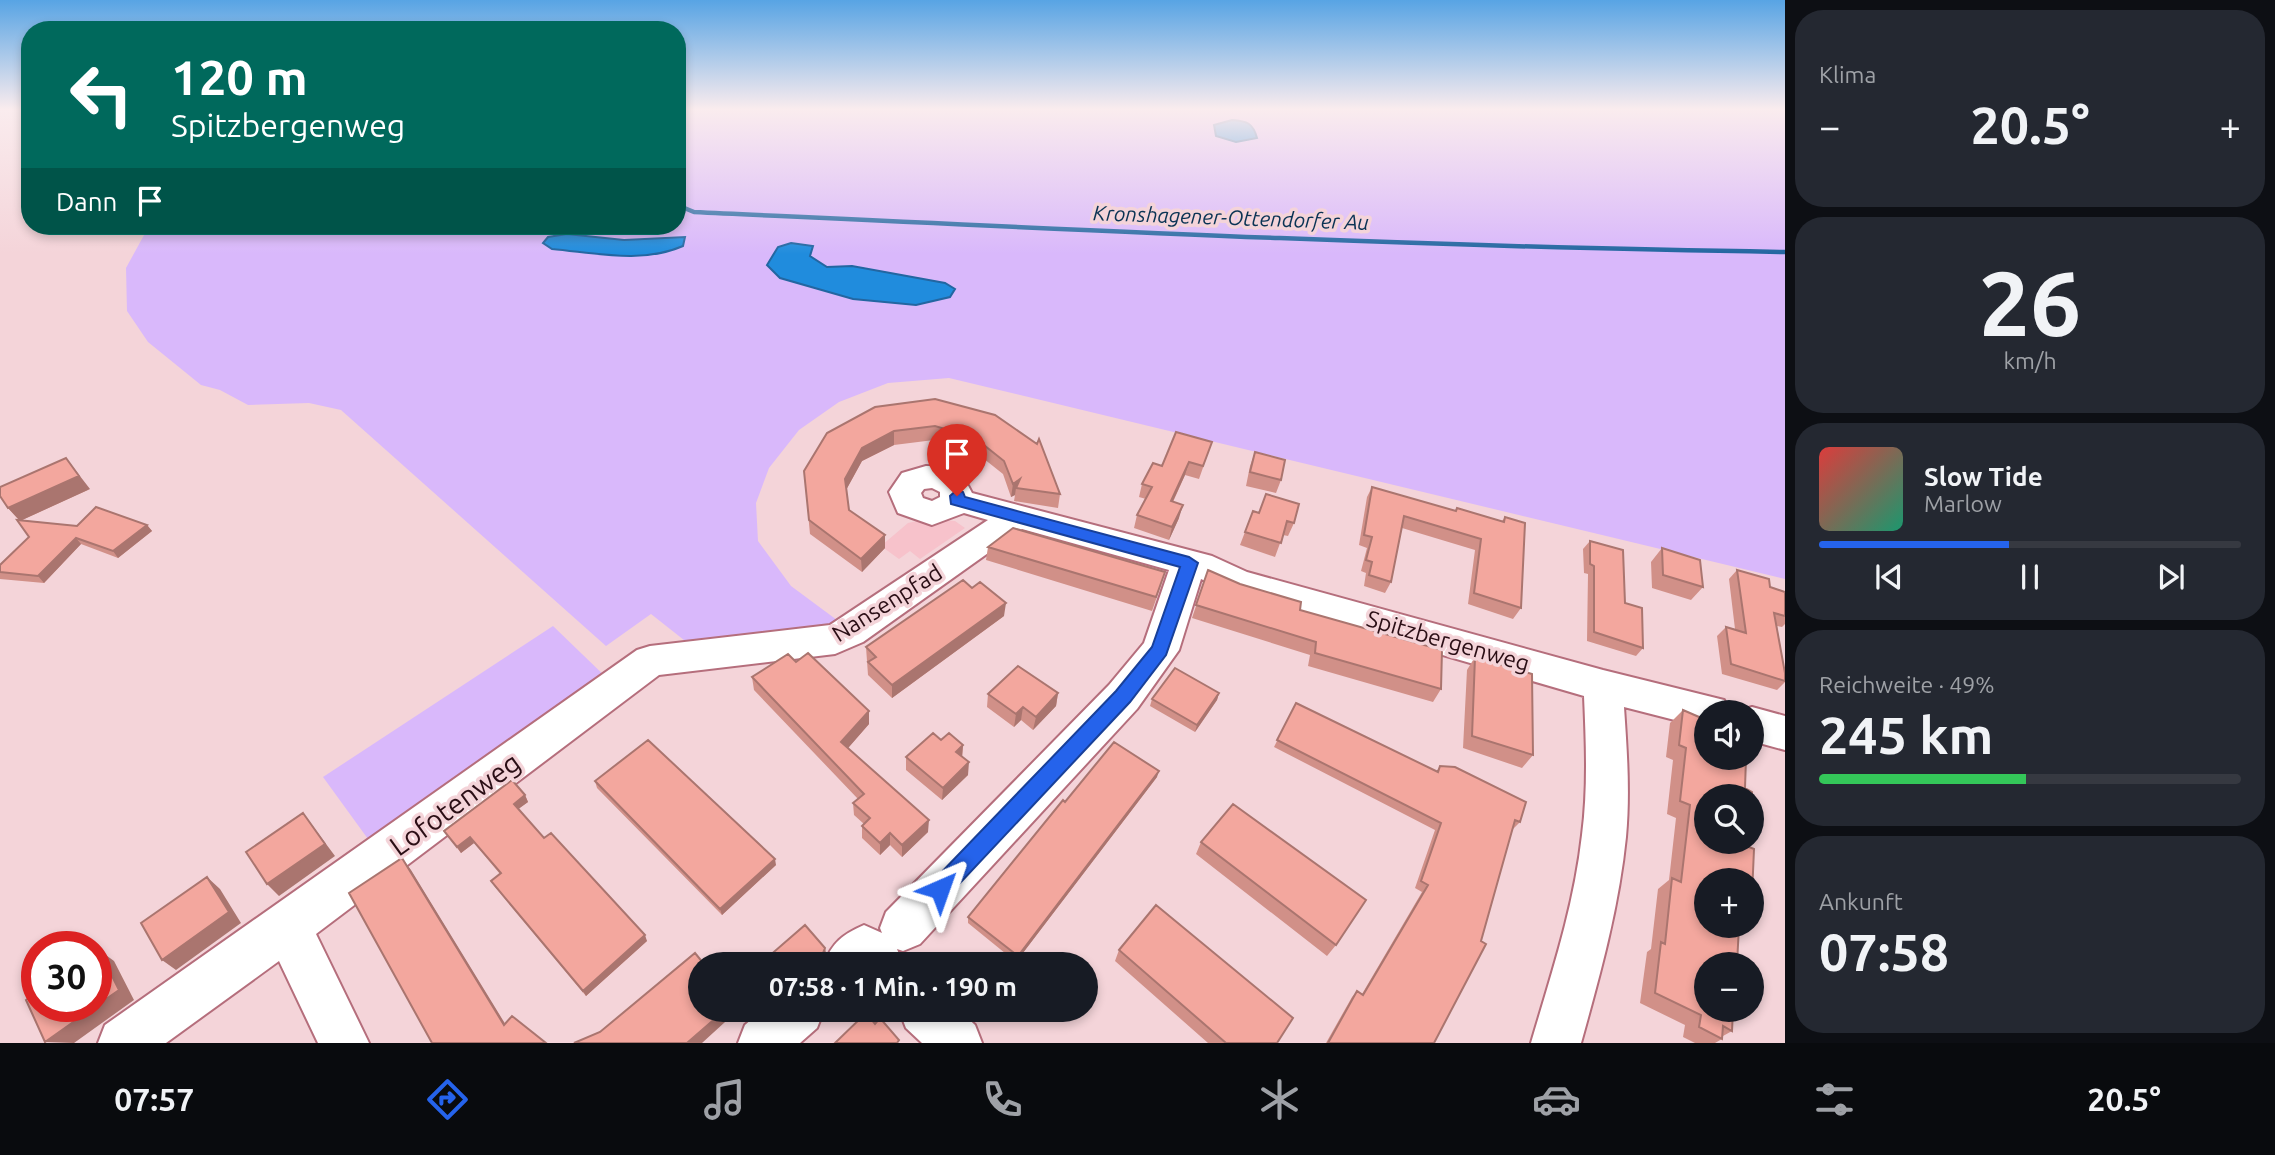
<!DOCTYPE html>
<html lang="de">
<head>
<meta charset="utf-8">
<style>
	:root { --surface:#171b24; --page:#242831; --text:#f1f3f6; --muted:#9ea1a6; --line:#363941; --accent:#2563eb }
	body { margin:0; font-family:Ubuntu,sans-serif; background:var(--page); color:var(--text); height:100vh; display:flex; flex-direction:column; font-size:26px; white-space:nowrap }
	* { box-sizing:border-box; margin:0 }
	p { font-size:23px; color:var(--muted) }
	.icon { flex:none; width:38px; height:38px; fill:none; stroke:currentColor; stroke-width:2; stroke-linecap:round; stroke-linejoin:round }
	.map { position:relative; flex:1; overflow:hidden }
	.details { display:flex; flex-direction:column; gap:10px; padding:10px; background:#0d0f14; width:490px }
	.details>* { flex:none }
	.top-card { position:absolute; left:21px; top:21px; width:665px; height:214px; border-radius:28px; box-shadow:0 4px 10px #0003; background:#00695c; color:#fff; overflow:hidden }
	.tools { position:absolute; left:1694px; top:700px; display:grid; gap:14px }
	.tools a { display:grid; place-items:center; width:70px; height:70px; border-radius:50%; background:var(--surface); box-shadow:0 4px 10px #0003; font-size:35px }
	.speed { position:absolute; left:21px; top:931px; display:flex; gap:14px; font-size:35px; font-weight:700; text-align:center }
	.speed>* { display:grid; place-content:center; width:91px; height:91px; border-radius:50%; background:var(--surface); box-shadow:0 4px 10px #0003; line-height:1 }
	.speed .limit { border:10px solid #d22; background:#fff; color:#111 }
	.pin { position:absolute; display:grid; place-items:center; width:60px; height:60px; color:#fff; margin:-72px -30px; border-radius:50% 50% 50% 0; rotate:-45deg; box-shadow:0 0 7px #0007 }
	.pin .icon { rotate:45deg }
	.me { position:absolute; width:77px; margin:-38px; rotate:43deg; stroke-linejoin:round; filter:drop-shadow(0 0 5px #0008) }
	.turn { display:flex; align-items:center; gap:24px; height:147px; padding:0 35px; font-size:32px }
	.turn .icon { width:91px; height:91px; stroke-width:2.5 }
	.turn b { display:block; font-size:49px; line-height:60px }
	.then { display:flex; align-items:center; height:66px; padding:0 35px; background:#0003; gap:14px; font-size:26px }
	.big { font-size:52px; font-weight:700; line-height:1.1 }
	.details .widget { flex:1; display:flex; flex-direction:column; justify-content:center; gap:10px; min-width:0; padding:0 24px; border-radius:28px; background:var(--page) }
	.details .dial { align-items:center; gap:0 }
	.dial b { font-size:91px; line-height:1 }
	.song { display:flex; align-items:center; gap:21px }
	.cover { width:84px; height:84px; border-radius:10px; background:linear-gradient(135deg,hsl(0 70% 55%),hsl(160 70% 35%)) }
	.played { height:7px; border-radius:4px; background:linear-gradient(90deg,var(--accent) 45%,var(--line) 45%) }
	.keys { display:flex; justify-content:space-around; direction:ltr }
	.heat { display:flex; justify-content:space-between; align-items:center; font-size:38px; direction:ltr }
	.charge { height:10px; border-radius:5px; background:linear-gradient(90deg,#34c759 49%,var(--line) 0) }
	.trip { position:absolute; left:688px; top:952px; width:410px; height:70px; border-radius:35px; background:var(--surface); box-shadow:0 4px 10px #0003; font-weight:700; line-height:70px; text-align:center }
	.tabs { display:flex; height:112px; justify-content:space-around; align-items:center; background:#090b0e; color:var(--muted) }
	.tabs .icon { width:49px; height:49px }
	.tabs .selected { color:var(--accent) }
	.tabs b { font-size:32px; color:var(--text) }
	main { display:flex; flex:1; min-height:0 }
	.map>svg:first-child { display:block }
	.built { fill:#f7c2cb }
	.green { fill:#d9b8fb }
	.water { fill:#208cdd; stroke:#2366a1; stroke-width:2 }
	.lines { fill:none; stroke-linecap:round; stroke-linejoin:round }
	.stream { stroke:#2366a1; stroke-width:4.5 }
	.minor-casing { stroke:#b56e7c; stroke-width:4 }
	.minor { fill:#fff; fill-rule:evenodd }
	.wall { fill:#d19088 }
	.shaded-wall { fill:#aa756f }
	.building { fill:#f3a79e; stroke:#aa756f; stroke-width:2 }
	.route { fill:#2563eb; stroke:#184099; stroke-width:2 }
	.labels { text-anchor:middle; stroke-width:7; stroke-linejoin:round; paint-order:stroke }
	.far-water-label { font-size:21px; font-style:italic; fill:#0a3354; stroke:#f4d4d9 }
	.street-label { font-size:23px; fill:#2a0e15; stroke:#f4d4d9 }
	.near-street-label { font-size:28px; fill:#2a0e15; stroke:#f4d4d9 }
</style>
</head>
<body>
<main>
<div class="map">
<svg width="1785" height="1043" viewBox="0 0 1785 1043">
	<rect width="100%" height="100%" fill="#f4d4d9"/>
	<path class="built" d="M926 519 955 521 965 528 920 559 910 551 899 559 881 546 908 523Z"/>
	<path class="green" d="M677 108H981L1036 109 998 108H1785V579L949 378 888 383 839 402 799 430 769 468 756 503 758 541 791 586 845 626 689 644 651 614 606 646 341 410 309 403 248 405 220 390 201 385 148 342 127 311 126 268 149 226H677Z
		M553 626 611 682 376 850 323 777Z"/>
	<path class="water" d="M1232 120C1247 121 1253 123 1257 138L1236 142 1216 136 1214 125Z
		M567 234 624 240 685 237 683 246C642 264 596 253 552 249L543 243 548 237Z
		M791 243 813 246 810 256 827 267 852 266 945 283 955 289 950 297 916 305 853 299 780 278 767 265 778 247Z"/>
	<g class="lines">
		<path class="stream" d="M677 205 694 212C1058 229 1421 247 1785 252"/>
		<g class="minor-casing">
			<path id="minor" d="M926 466C948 466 963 473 972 493L1212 556 1247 572 1603 670 1724 700 1730 712H1706V728L1624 707C1627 751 1630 793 1626 837 1619 907 1600 975 1581 1043H1531C1551 975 1574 907 1582 835 1588 789 1586 743 1584 696L1236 595 1201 579 1179 650 1137 709 920 944 903 951 897 949 903 964H824C832 943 843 934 864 925L882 933 880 928 886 912 1109 685 1144 643 1169 570 1022 529 863 642 835 654 659 675 316 934 369 1043H318L279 961 166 1043H98L105 1025 637 650 650 646 830 625 988 520 964 513 932 525 898 513 889 492 902 473ZM932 488 940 492V497L932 501 923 498 921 493 924 489Z
				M1752 707 1785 716V750L1752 741V712H1738Z
				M762 1010H824L817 1028 800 1043H738L745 1025Z
				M899 1010H959L975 1025 982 1043H922L906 1028Z"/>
		</g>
		<use href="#minor" class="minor"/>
	</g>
	<path class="wall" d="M935 399 1060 494 1058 508 1014 501 1015 495 1011 497 1003 474 974 451 934 440 894 445 862 461 846 490 849 510 885 535V548L862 572 810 534 804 471Z
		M1212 442 1199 479 1185 475 1173 502 1179 518 1169 540 1134 528 1137 515 1146 499 1139 497 1142 484 1162 466Z
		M1255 452 1281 480 1276 493 1246 486 1250 466Z
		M1372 487 1455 511 1457 508 1502 521 1505 517 1521 608 1513 619 1468 604 1475 550 1402 528 1391 582 1385 593 1364 586 1366 573 1361 571 1367 548 1359 545 1367 497Z
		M90 489 22 520 77 526 147 525 152 531 118 558 81 544 44 583 0 579V565L29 537 19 520 8 508Z
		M1253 511 1294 523 1288 536 1283 535 1275 557 1240 545Z
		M1590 541 1625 603 1643 648 1636 656 1587 641 1588 574 1584 573 1583 549Z
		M988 547 1161 585 1152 611 986 560Z
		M1662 548 1703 587 1691 600 1652 588 1651 562Z
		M1208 570 1300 610 1441 689 1433 702 1308 666 1310 655 1192 618Z
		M1737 570 1770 587 1785 592V624L1782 627 1777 626 1785 673V682L1777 690 1722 674 1717 636 1726 627 1735 629 1729 579Z
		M1004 616 892 698 868 675 866 647Z
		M1475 657 1533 755 1522 768 1463 748 1467 670Z
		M796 662 869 711V724L848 748 928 832 902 857 890 845 880 855 862 838V826L864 824 854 815 853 803 858 799 754 690 752 677Z
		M1058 693 1056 706 1033 730 1021 720 1014 727 987 707 988 694Z
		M1219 693 1217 700 1195 732 1150 706 1152 699Z
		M1296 703 1436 772 1440 766 1520 822 1513 829 1434 1043H1326L1352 997 1357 991 1362 994 1422 892 1415 888 1435 830 1274 747Z
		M1683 710 1745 788 1752 880H1706L1732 1031 1723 1036 1722 1039 1715 1043H1695L1683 1037 1685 1025 1640 1003 1647 952 1651 949 1658 889 1669 880 1676 818 1667 814 1673 760 1666 757 1670 723Z
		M941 740 963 745 962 757 968 775 942 800 906 770V757Z
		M1157 777 1016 962 968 923V917L1065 802Z
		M595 781 776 865 722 915 597 788Z
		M525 795 528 802 518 809 544 838 647 941 586 996 495 887 491 881 500 874 474 843 461 853 444 831Z
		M1201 842 1336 945 1327 956 1196 854Z
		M1119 950 1277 1043H1208L1115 961Z"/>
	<path class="shaded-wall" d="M894 431V445L862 461 845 492V479L862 448Z
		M66 458 90 489 20 521 8 508Z
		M1189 462 1185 475 1167 514 1171 501Z
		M1020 479 1016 488 1015 495 1011 497 1013 484Z
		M1183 505 1179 518 1169 540 1172 527Z
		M147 525 152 531 118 558 113 551Z
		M885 535V548L862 572 861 559Z
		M76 538 81 544 44 583 38 576Z
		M1006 603 1004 616 892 698V685Z
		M1058 693 1056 706 1033 730 1036 717Z
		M1219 693 1217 700 1195 732 1197 725Z
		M1023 707 1021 720 1014 727 1016 714Z
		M869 711V724L842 755 841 742Z
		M963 745 962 758 956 752Z
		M969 762 968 775 942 800 943 788Z
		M1159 771 1157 777 1016 962 1018 956Z
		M525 795 528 802 517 810 514 804Z
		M303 813 335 856 279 896 267 884Z
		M929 820 928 832 902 857V845Z
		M890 833V845L880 855V843Z
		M470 837 474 843 461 853 457 847Z
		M402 858 411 870 512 1035 504 1025Z
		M775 859 776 865 722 915 720 909Z
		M207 877 220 889 241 923 176 970 162 960Z
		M645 935 647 941 586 996 583 991Z
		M825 948 826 953 823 959 817 964H811Z
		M99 950 114 961 134 1000 74 1043 45 1042Z
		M725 1010H736V1012L702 1043H687Z"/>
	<path class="building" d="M935 399 995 415 1037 444 1039 439 1060 494 1016 488 1020 479 1013 484 1004 461 975 438 935 426 894 431 862 448 845 479 849 510 885 535 861 559 809 520 804 471 827 433 875 407Z
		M1176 432 1212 442 1203 466 1189 462 1171 501 1183 505 1172 527 1137 515 1152 487 1142 484 1153 463 1162 466Z
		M1255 452 1285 460 1281 480 1250 472Z
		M66 458 79 476 8 508 0 496V487Z
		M1372 487 1456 511 1457 508 1504 522 1505 517 1525 523 1521 608 1474 593 1481 539 1404 516 1391 582 1369 575 1372 562 1366 560 1372 537 1364 535Z
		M1266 494 1299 504 1294 523 1287 521 1281 543 1245 532 1253 511 1259 513Z
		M96 507 147 525 113 551 76 538 38 576 0 572V565L29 537 17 520 77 526Z
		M1013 528 1165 572 1156 597 988 547Z
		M1590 541 1623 550 1625 603 1642 608 1643 648 1594 632V566L1590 564Z
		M1662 548 1700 560 1703 587 1663 575Z
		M1208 570 1240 584 1301 602 1300 610 1442 650 1441 689 1315 653 1316 642 1196 605Z
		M1737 570 1769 579 1770 587 1785 592V616L1774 613 1785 673V681L1731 664 1726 627 1746 633Z
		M963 580 972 588 980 582 1006 603 892 685 868 662 876 657 866 647Z
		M808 653 869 711 841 742 929 820 902 845 890 833 880 843 862 826 870 818 853 803 864 794 752 677 788 654 796 662Z
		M1475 657 1532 674 1533 755 1472 736Z
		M1018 666 1058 693 1036 717 1023 707 1016 714 988 694Z
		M1175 668 1219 693 1197 725 1152 699Z
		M1296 703 1438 772 1440 766 1455 767 1526 802 1520 822 1515 820 1481 941 1486 944 1434 1043H1328L1357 991 1363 995 1428 885 1421 881 1441 823 1277 740Z
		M1683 710 1706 720V758H1746L1745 788 1752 792V801V796H1706V842H1749V847L1754 849 1752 895V880H1706V926H1739L1737 964H1706V1010H1733L1732 1031 1723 1026 1722 1039 1699 1027 1701 1015 1655 993 1661 942 1665 944 1672 878 1681 882 1690 805 1680 801 1686 748 1679 745Z
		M933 733 941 740 949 733 963 745 956 752 969 762 943 788 906 757Z
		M648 740 775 859 720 909 595 781Z
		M1114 742 1159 771 1018 956 968 917 1063 800 1065 802Z
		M512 780 525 795 514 804 544 838 551 833 645 935 583 991 491 881 501 873 470 837 457 847 444 831Z
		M1233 804 1366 900 1336 945 1201 842Z
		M303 813 325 844 267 884 246 852Z
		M402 858 504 1025 512 1016 546 1043H432L349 893Z
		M207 877 229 912 162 960 141 923Z
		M1156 905 1293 1018 1277 1043H1226L1119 950Z
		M805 925 825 948 823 953 811 964H760Z
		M99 950 119 990 96 1006V952Z
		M695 953 704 964H700V1010H725L687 1043H574L600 1032Z
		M37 992V1006H96L45 1042 26 1000Z
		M866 1013 875 1024 880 1018 899 1040 897 1043H835Z"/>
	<linearGradient id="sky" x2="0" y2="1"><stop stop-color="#58a4e4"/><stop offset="0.43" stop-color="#faecee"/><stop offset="1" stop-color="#faecee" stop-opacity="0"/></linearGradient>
	<rect width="1785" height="254" fill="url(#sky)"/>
	<path class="route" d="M957 490 963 492 965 497 1189 557 1198 563 1166 655 1130 702 947 897 940 900 932 897 929 889 932 882 1116 691 1152 647 1180 567 951 504 950 496Z"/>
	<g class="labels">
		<g class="far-water-label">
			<text transform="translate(1231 218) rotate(2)" y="7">Kronshagener-Ottendorfer Au</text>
		</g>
		<g class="street-label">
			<text transform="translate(887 603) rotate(-32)" y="8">Nansenpfad</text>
			<text transform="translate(1448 641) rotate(16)" y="8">Spitzbergenweg</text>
		</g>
		<g class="near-street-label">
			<text transform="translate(455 804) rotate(-36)" y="10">Lofotenweg</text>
		</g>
	</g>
</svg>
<div class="tools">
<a><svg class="icon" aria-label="sound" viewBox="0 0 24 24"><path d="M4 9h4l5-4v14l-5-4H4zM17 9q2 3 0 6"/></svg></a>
<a><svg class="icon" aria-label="search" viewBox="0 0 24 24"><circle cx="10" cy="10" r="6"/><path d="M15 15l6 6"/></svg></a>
<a>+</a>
<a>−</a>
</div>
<div class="speed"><div class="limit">30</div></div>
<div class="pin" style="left:957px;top:496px;background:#d93025"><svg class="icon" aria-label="arrive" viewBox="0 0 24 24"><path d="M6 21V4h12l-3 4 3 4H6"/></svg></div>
<svg class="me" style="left:940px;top:889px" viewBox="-20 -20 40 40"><path d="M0-17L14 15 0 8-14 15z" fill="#2563eb" stroke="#fff" stroke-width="4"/></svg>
<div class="trip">07:58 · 1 Min. · 190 m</div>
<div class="top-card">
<div class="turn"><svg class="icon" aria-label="left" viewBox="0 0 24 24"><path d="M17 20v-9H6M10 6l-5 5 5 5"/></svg><div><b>120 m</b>Spitzbergenweg</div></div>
<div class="then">Dann<svg class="icon" aria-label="arrive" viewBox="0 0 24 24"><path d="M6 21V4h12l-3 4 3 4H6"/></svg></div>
</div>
</div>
<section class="details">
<div class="widget"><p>Klima</p>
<div class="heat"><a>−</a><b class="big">20.5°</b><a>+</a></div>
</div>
<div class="widget dial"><b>26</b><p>km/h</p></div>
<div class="widget">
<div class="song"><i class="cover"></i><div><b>Slow Tide</b><p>Marlow</p></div></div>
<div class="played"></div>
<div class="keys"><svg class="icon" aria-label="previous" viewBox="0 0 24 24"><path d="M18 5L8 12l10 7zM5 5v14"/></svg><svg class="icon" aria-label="pause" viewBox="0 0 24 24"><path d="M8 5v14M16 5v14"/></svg><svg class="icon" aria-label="next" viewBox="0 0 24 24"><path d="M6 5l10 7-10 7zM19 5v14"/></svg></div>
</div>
<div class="widget"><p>Reichweite · 49%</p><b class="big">245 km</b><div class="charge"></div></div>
<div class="widget"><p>Ankunft</p><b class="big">07:58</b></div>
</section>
</main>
<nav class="tabs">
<b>07:57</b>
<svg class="icon selected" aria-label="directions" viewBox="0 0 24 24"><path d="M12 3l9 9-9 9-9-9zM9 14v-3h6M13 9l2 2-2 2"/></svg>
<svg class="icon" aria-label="music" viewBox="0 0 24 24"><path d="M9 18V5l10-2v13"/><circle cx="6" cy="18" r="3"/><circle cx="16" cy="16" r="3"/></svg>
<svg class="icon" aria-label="phone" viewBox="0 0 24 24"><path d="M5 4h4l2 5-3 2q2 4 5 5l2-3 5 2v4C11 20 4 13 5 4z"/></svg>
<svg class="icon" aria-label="climate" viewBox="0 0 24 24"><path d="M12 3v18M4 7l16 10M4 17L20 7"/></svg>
<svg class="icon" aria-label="car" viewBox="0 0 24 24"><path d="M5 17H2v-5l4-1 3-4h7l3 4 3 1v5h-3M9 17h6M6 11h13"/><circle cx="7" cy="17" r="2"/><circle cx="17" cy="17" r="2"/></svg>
<svg class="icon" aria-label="filters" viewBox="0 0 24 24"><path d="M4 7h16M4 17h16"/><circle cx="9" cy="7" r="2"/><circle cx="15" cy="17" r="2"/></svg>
<b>20.5°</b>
</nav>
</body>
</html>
